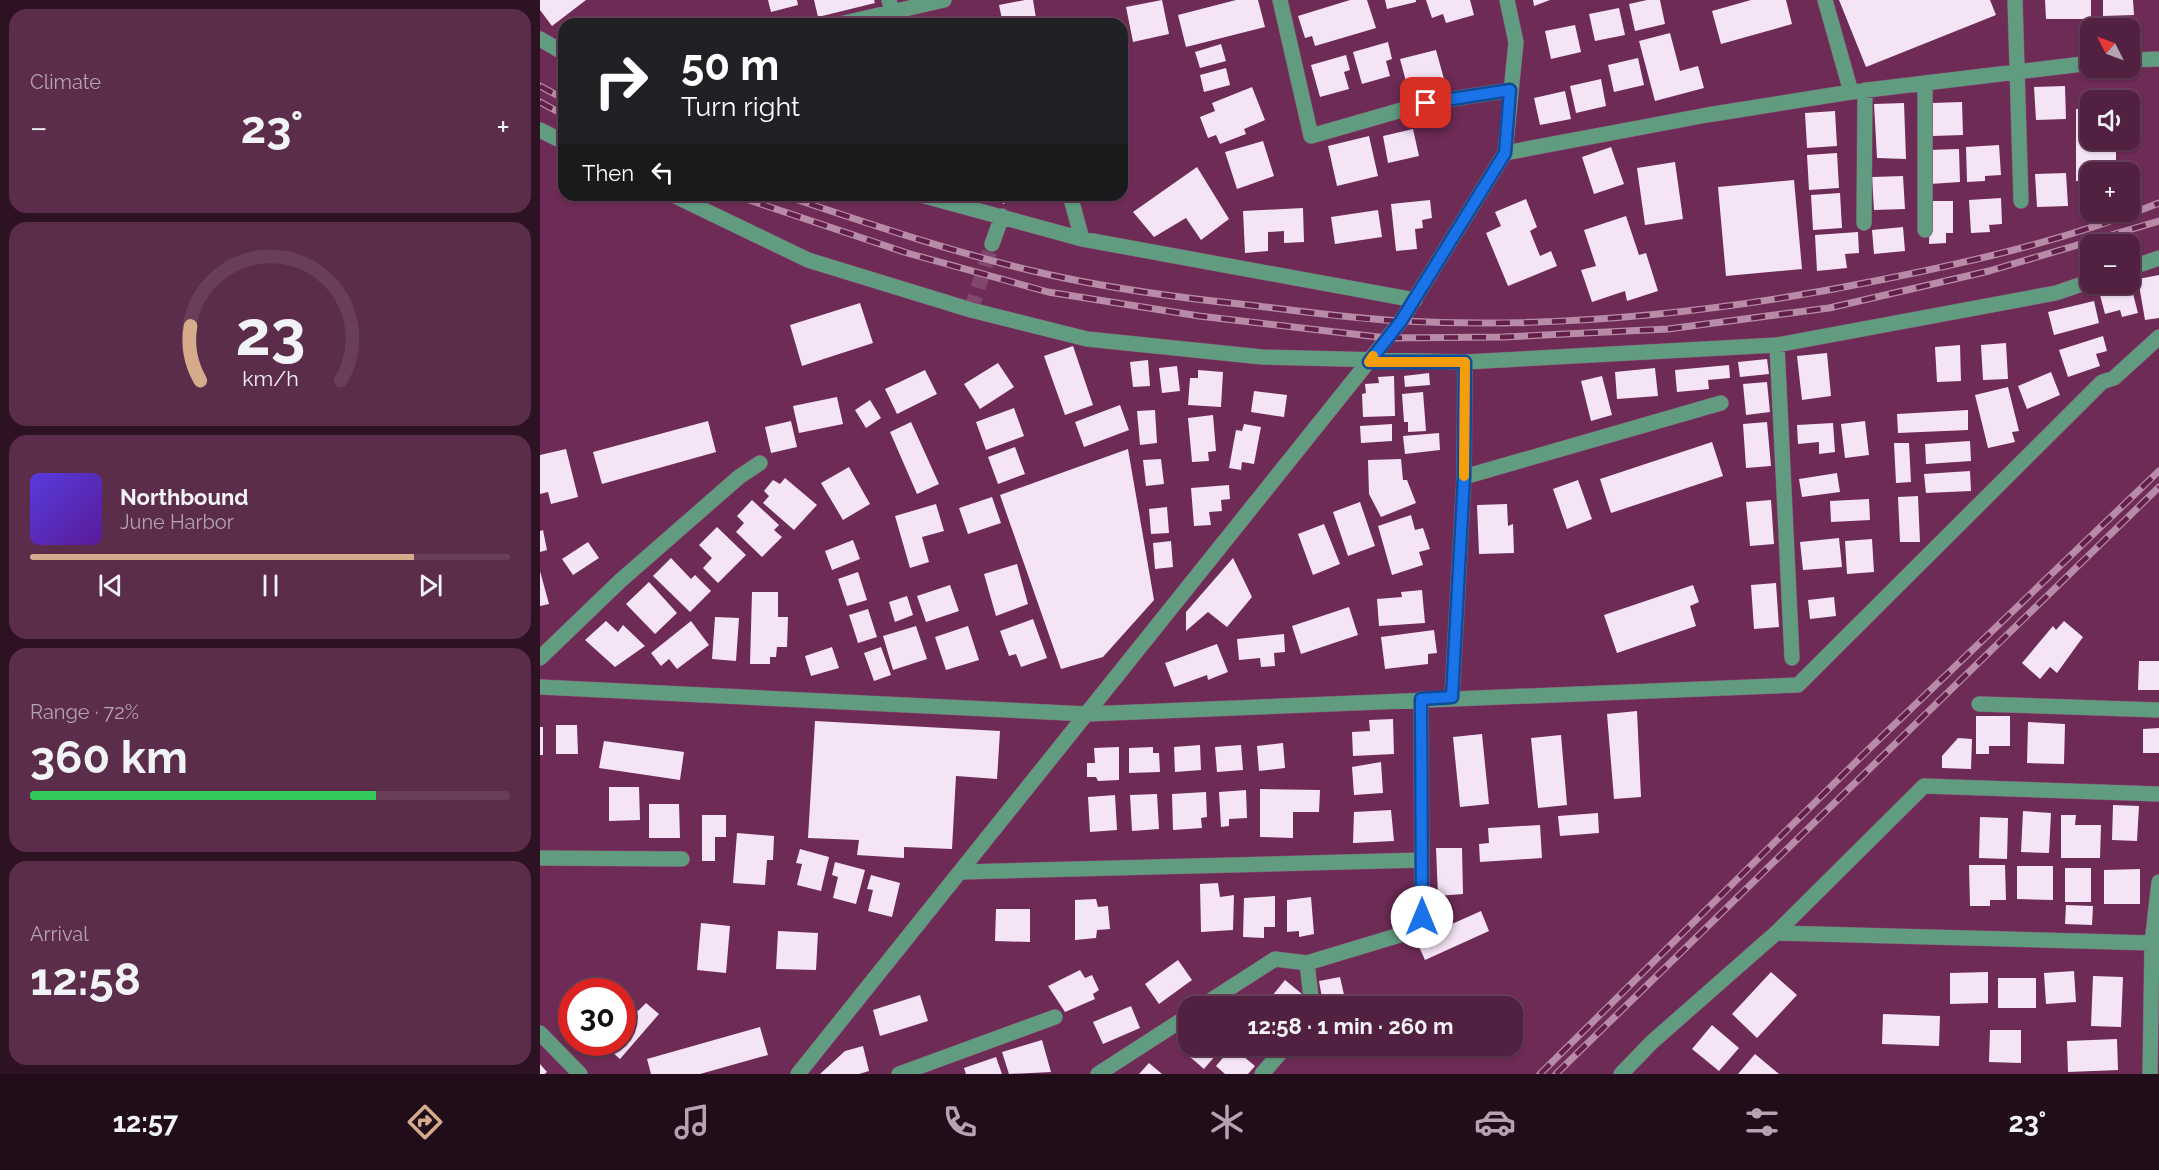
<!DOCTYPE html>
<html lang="en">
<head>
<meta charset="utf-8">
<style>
	:root { --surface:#522040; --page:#5c2d4b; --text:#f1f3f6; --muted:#b5a3b1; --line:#683e59; --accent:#d6ab8b }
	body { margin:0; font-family:Raleway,sans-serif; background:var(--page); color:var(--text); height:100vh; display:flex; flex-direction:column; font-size:22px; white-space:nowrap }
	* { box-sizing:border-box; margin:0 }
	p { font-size:20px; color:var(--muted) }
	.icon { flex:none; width:33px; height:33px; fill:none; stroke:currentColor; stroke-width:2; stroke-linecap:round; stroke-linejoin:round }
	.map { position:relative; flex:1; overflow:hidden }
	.panel { display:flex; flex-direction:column; gap:9px; padding:9px; background:#2d1223; width:540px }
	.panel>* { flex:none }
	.guide { position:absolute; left:18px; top:18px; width:570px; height:183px; border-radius:18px; box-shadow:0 2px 4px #0004,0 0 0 2px var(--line); background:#202124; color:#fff; overflow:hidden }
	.needle { width:39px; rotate:312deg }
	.fabs { position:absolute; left:1540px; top:18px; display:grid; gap:12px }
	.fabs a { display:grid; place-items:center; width:60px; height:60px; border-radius:12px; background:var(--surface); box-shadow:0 2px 4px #0004,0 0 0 2px var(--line); font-size:30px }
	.speed { position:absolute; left:18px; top:978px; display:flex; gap:12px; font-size:30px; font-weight:700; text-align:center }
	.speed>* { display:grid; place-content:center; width:78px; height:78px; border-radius:50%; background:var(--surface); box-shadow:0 2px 4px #0004,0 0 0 2px var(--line); line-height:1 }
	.speed .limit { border:9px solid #d22; background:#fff; color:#111 }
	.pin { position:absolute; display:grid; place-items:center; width:51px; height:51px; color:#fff; margin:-26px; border-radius:12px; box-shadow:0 3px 9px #0006 }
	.me { position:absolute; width:66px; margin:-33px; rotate:0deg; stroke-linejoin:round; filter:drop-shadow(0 0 4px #0008) }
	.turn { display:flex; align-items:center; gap:21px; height:126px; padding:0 24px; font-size:27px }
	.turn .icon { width:78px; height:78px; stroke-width:2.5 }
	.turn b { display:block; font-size:42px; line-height:51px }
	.then { display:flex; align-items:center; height:57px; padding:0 24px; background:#0003; gap:12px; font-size:22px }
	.big { font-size:45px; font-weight:700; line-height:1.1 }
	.panel .tile { flex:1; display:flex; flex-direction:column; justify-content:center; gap:9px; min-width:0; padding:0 21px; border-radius:18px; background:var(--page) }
	.panel .dial { align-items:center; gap:0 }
	.dial svg { height:156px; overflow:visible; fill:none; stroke:var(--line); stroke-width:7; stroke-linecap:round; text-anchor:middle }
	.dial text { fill:var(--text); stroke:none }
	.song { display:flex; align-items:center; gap:18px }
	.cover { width:72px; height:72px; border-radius:9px; background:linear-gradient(135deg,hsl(250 70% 55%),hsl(270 70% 35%)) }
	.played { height:6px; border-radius:3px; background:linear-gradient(90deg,var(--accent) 80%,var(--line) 80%) }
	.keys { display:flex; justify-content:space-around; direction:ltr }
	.heat { display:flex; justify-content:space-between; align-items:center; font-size:33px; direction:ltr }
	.charge { height:9px; border-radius:4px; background:linear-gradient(90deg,#34c759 72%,var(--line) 0) }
	.trip { position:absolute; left:638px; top:996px; width:345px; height:60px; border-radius:18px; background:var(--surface); box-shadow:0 2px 4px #0004,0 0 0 2px var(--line); font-weight:700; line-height:60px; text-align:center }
	.tabs { display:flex; height:96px; justify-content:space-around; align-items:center; background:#210d1a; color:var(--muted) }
	.tabs .icon { width:42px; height:42px }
	.tabs .on { color:var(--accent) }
	.tabs b { font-size:27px; color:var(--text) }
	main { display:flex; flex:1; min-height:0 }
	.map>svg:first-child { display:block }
	.building { fill:#f5e3f6 }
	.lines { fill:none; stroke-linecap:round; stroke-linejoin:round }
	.minor-tunnel { stroke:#82476c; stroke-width:15; stroke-dasharray:15 8; stroke-linecap:butt }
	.minor-casing { stroke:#874c71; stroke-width:16 }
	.minor { stroke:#619c81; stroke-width:15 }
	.rail-casing { stroke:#b88ba6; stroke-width:7 }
	.rail { stroke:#611f4a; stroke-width:4.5; stroke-dasharray:14; stroke-linecap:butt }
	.route-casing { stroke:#114b97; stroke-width:15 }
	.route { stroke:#1a73e8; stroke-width:10 }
	.slow { stroke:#f59e0b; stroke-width:10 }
</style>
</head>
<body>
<main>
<section class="panel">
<div class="tile"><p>Climate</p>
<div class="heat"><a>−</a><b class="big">23°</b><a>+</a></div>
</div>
<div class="tile dial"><svg viewBox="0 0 100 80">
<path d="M14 69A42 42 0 1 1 86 69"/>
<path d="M14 69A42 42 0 0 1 9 41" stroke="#d6ab8b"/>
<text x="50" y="56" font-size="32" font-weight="700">23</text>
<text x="50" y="72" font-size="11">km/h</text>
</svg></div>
<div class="tile">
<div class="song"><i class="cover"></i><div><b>Northbound</b><p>June Harbor</p></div></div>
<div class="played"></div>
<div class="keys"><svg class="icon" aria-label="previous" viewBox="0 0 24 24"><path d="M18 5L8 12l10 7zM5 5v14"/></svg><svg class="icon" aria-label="pause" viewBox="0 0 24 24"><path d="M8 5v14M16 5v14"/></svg><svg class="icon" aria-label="next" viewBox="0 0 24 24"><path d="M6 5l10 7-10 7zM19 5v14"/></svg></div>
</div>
<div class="tile"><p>Range · 72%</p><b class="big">360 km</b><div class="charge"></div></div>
<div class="tile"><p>Arrival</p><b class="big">12:58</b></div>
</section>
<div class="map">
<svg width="1619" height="1074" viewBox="0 0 1619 1074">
	<rect width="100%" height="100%" fill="#6d2b55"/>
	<path class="building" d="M0 0H46L12 26 0 10Z
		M228 0H257L258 5 231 12Z
		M274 0H334L335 3 278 17Z
		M485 0H493L497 24H463L459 5Z
		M622 0 629 34 593 42 586 7Z
		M696 0H718L725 27 646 47 638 15Z
		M810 0H827L836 28 775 46 772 36 765 38 758 16Z
		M845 0H876V2L847 9Z
		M886 0H930L934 15 906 23 903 14 892 18Z
		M993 0H1010L994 6Z
		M1107 0H1120L1125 24 1095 31 1089 4Z
		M1211 0H1246L1252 24 1181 44 1172 11Z
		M1299 0H1450L1456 15 1326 67Z
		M1505 0H1551V19H1506Z
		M1563 0H1593L1594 15 1563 16Z
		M1079 8 1085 35 1055 41 1049 14Z
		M404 18 406 24H386L385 23Z
		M1035 25 1041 52 1011 59 1005 31Z
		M1130 33 1140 71 1158 66 1164 88 1115 101 1099 41Z
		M848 42 852 59 846 61 850 76 822 84 813 52Z
		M681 44 686 61 660 68 655 52Z
		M896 50 904 79 868 89 860 59Z
		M806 55 810 70 804 72 809 89 780 97 771 65Z
		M1098 58 1104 85 1074 92 1068 65Z
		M686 68 690 85 664 92 660 75Z
		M1061 79 1066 106 1036 113 1030 86Z
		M1525 86 1526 119 1496 120 1494 87Z
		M712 87 725 120 704 129 706 134 680 144 676 135 668 138 660 117 675 111 672 103Z
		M1025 91 1031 119 1000 125 994 98Z
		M1422 102 1423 135 1392 136 1391 103Z
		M1364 103 1366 159 1337 158 1334 104Z
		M1536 109H1551V140H1576V172H1551V181H1536Z
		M1295 111 1297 146 1267 148 1265 113Z
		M873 129 879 156 848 163 843 136Z
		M829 136 838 176 797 186 788 146Z
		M723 141 734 176 697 189 685 152Z
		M1459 145 1461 175 1445 176V181L1427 182 1426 147Z
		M1071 147 1084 184 1054 194 1042 157Z
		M1419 149 1420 182 1390 184 1388 150Z
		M1297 153 1299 188 1269 190 1267 155Z
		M1135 162 1143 219 1105 225 1097 168Z
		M657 167 689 219 661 240 646 218 614 237 593 212Z
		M1526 173 1528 206 1497 207 1495 174Z
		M1363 176 1365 209 1334 210 1332 177Z
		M1254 180 1262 269 1186 276 1178 187Z
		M1300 193 1302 228 1273 230 1271 195Z
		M459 195H483L463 204Z
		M1461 198 1462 224 1449 225 1450 232 1431 233 1429 200Z
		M986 199 997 227 990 231 1000 256 1011 251 1017 266 968 286 946 233 961 226 955 212Z
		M890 200 892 218 882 220 883 228 875 229 877 249 856 251 851 204Z
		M1390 201H1413V233H1406V243L1389 244Z
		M763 208 764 242 744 243V231L728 232V251L705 253 703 211Z
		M838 210 842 237 795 244 791 217Z
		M1086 216 1099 255 1106 253 1118 291 1087 301 1085 291 1052 302 1041 270 1056 266 1044 230Z
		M1363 227 1365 251 1334 254 1332 230Z
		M1318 232 1319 253 1305 254 1307 268 1277 271 1275 235Z
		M1619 275V318L1605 320 1598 279Z
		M1591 286 1598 313 1582 317 1580 310 1565 314 1560 295Z
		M1554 301 1559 323 1514 335 1508 312Z
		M320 303 333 343 262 366 250 325Z
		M1563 336 1567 351 1556 354 1560 366 1528 377 1519 350Z
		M1466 343 1468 379 1443 380 1441 345Z
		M1420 345 1421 381 1397 382 1395 347Z
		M533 346 553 405 525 415 504 356Z
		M1287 353 1291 396 1262 400 1257 356Z
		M1227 359 1229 374 1200 377 1198 362Z
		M608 360 610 386 593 387 590 362Z
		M458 363 474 387 440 409 424 384Z
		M1189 365 1190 378 1168 380 1169 389 1137 392 1135 370Z
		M637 366 640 391 622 393 619 368Z
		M1115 368 1118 396 1077 399 1075 372Z
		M385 370 397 394 357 414 345 389Z
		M658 370 683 372 681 407 648 405 650 378H658Z
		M1511 372 1520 395 1487 409 1478 386Z
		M889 373 890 385 865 387 864 376Z
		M854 376 855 416 823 417 822 394 826 393 825 384 839 383 838 377Z
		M1062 376 1072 415 1051 421 1041 381Z
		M1227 382 1230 412 1206 415 1203 384Z
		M1468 387 1479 431 1472 432 1475 442 1448 448 1435 395Z
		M714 391 747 395 744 417 711 412Z
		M883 392 886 431 868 432V422H864L862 394Z
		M297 397 303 424 259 433 253 406Z
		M330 400 341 418 326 428 315 410Z
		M580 405 589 430 544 447 535 422Z
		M474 408 484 436 446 450 436 422Z
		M615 410 617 443 600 445 597 411Z
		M1428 410V430L1358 433 1357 414Z
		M673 415 676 451 668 452 669 461 652 462 648 418Z
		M168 421 176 452 62 484 53 452Z
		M251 421 257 447 231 453 225 427Z
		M1325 421 1329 455 1305 458 1301 424Z
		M371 422 399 484 377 494 350 432Z
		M1227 422 1231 466 1206 468 1203 424Z
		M1293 423 1295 452 1279 454V442L1258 444 1257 425Z
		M704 424 721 427 714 464 702 462 701 470 689 468 696 430 702 431Z
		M852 424V441L821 443 820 426Z
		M899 433 900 450 865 454 863 436Z
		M1430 441 1431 461 1386 464 1385 444Z
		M1172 442 1183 476 1071 513 1060 479Z
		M1354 443H1369L1371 482 1356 483Z
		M475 447 485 474 458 484 448 457Z
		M26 449 38 497 11 504 8 492 0 494V455Z
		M588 449 614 600 563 657 521 669 460 495Z
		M621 459 624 484 606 486 603 460Z
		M861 459 863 480H867L876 503 841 517 829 494 828 460Z
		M309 467 330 504 303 520 281 483Z
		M1430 471 1431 491 1386 493 1384 474Z
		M1297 473 1300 492 1262 497 1259 479Z
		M245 478 277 505 254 530 223 503 229 496 224 491 233 480 240 484Z
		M1038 480 1052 519 1027 529 1013 489Z
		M689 485 690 499 681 500 682 511 669 512 671 525 654 526 651 488Z
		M1378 496 1380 542H1360L1358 497Z
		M452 497 461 523 428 534 419 508Z
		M1329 499 1330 520 1291 522 1290 501Z
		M212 500 239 525 234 530 242 537 222 557 196 532 204 523 197 516Z
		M1231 500 1234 544 1210 546 1206 502Z
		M820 502 835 546 808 556 793 512Z
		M396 504 404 531 382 537 389 562 370 568 355 516Z
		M967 504 968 526 973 524 974 553 939 554 937 505Z
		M627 507 629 533 611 534 609 509Z
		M871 515 875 530 883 528 890 549 879 552 883 565 852 575 838 526Z
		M784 524 800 564 773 575 758 534Z
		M177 527 206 555 178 583 163 568 172 558 159 545Z
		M3 530 7 550 0 552V531Z
		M1299 538 1302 567 1263 570 1260 542Z
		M1332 539 1334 572 1307 574 1305 541Z
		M313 540 320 559 292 570 285 551Z
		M631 541 633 567 615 569 613 543Z
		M48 542 59 558 33 575 22 559Z
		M131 558 151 579 155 575 171 591 150 612 113 576Z
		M693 558 712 597 687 627 668 612 646 631V612Z
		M477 564 488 604 456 616 444 574Z
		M0 571 9 604 0 606Z
		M318 572 327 600 307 606 298 579Z
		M109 582 137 613 115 634 86 604Z
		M1236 583 1239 627 1214 629 1211 585Z
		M410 585 419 611 386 622 377 596Z
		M1153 585 1159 602 1150 606 1156 626 1077 653 1064 615Z
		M882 590 885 623 839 626 837 599 862 597 861 592Z
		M212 592H238V617H248L247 647H237L236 657H230V664H210Z
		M367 596 373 615 355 622 349 602Z
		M1294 597 1296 616 1270 619 1268 600Z
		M809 607 818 635 761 654 752 626Z
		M328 609 337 637 318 643 309 615Z
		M175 617 199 618 196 661 172 659Z
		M493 619 507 658 481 667 476 654 469 656 460 631Z
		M66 621 78 632 83 625 105 646 75 667 45 640Z
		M151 621 169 645 137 669 129 659 121 666 111 653Z
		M1524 621 1543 637 1517 673 1510 667 1500 679 1482 663 1513 626 1516 630Z
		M376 626 387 659 353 670 343 636Z
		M428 626 439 660 406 670 395 637Z
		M894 630 897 653 888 654V664L845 669 841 637Z
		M744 634 745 652 734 653 735 666 721 667 720 658 699 660 697 639Z
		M677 644 688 672 668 680 667 675 634 687 625 663Z
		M292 647 299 668 271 676 265 656Z
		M341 647 351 675 334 681 324 653Z
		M1599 661H1619V690H1598Z
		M1097 711 1101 797 1074 799 1067 714Z
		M1436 716H1470V746H1449V754H1436Z
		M853 719 854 754 813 756 812 732 830 731 829 720Z
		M275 721 460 731 457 779 416 776 412 849 364 847V858L317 855 319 840 268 838Z
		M1488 722 1525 724 1524 764 1487 763Z
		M16 725H37L38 754H16Z
		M0 727H3V755H0Z
		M1619 728V753H1603V729Z
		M942 734 949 804 920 807 913 737Z
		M1021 735 1027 805 998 808 991 738Z
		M1418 738 1432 739 1431 769 1402 768V756Z
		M64 741 144 752 140 780 59 768Z
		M743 743 745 768 719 771 717 746Z
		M660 745 661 770 635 772 634 747Z
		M701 745 703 770 677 772 675 747Z
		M579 747V780L558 781 556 777H547V763H555L554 748Z
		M613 747V753H619L620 772 589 773V748Z
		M841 762 843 793 814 795 812 767Z
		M69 787H99L100 820 69 821Z
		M720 789 780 790 779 812H753V838L720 837Z
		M706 790 707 818 689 819V826L681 827 679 792Z
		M666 792 667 817 661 818 662 828 633 830 632 794Z
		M617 794 619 829 592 831 590 795Z
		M575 795 577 830 550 832 548 797Z
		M109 804H139L140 838H109Z
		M1573 805 1599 806 1597 841 1572 840Z
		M851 810 854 841 813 843 814 812Z
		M1483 811 1511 813 1509 853 1481 852Z
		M1058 813 1059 833 1020 836 1018 816Z
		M162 815H186V837H175V861H162Z
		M1521 815H1536L1535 825H1561L1560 858H1521Z
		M1440 817 1468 818 1467 859 1439 858Z
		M1000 825 1002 858 940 862 939 844 949 843 948 828Z
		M197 833 234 836 233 860H227L225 885 193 883Z
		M896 848H922L923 894 898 896Z
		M260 849 289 857 281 891 257 885 262 864 256 863Z
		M295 862 325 870 316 904 293 898 298 877 292 875Z
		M1429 865H1465L1466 900H1450V906H1430Z
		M1477 866H1513V900L1477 899Z
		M1525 868H1551V902H1525Z
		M1600 869V904H1564V870Z
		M331 875 360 883 352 917 328 911 333 890 327 889Z
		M678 883 680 897 694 895 693 930 661 932 660 884Z
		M735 896V927H724V938L703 937 704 898Z
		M771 897 774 934 759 937V931L747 932V900Z
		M556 899 558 907 568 906 570 929 557 930 556 938 535 940V900Z
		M1526 905 1553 906 1552 925 1525 924Z
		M456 909H490V942L455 941Z
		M941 911 949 931 885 960 876 940Z
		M161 923 190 926 186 973 157 970Z
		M238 931 278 933 276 970 236 969Z
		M638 960 652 980 619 1004 605 984Z
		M540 970 545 978 552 975 559 990 553 994 555 999 525 1012 508 986Z
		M1534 971 1536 1002 1506 1004 1504 973Z
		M1231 972 1257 995 1217 1038 1192 1014Z
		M1448 972V1003L1410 1004V973Z
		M1553 976 1583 977 1581 1027 1551 1026Z
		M800 977 805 999 783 1004 779 981Z
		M1458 978H1496V1008H1458Z
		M745 980 762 994 754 1006H724Z
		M380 995 388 1021 340 1036 333 1010Z
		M87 1001 98 1011 106 1003 119 1014 80 1059 64 1045 82 1042V1006Z
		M591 1006 600 1028 563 1044 553 1022Z
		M1343 1014 1400 1016 1399 1046 1342 1044Z
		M1172 1025 1199 1048 1179 1071 1152 1049Z
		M220 1027 228 1055 160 1074H111L107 1059Z
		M1450 1030H1481V1063L1449 1062Z
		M1577 1039 1578 1070 1528 1072 1527 1041Z
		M502 1040 511 1072 469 1074 462 1052Z
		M648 1042V1046H676L681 1049 664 1069 642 1050Z
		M323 1046 329 1071 319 1074H280L305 1051Z
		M709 1046H731L721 1056Z
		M692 1047 715 1066 708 1074H685L676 1066Z
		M1215 1054 1239 1074H1198Z
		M456 1057 462 1074H426L424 1068Z
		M609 1063 622 1074H599Z
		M0 1064 7 1072 5 1074H0Z"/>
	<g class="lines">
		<path class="minor-tunnel" d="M431 310 452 244"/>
		<g class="minor-casing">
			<path id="minor" d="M349 0 355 24
				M740 0 771 136 886 103 970 90
				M1285 0 1311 92
				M1475 0 1481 201
				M300 24 404 0
				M0 39 24 53
				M1590 60 1619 59
				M0 130 24 142
				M965 153 1167 115 1311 92 1551 63
				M133 195 268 260 431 310 547 339 722 357 925 362 1237 345 1516 293 1551 281
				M381 195 542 239 875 300
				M530 195 542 239
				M1324 223 1325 90
				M1385 230V83
				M452 244 462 216
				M1590 268 1619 258
				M1237 345 1252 658
				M924 477 1181 403
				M0 658 80 581 199 477 220 463
				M0 687 547 714 1258 685 1562 382 1574 378 1619 337
				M912 697 924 477 925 362
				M1439 704 1619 710
				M0 858 142 859
				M422 872 882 860
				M1236 933 1612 943
				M767 963 772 1006
				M662 1006 735 959 767 963 863 934 882 917 881 699
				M0 1033 40 1074
				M258 1074 861 321 965 153 976 42 967 0
				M359 1074 515 1017
				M558 1074 648 1016
				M722 1074 746 1046
				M1081 1074 1112 1042 1236 933 1384 786 1619 794
				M1610 1074 1612 943 1619 882"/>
		</g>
		<use href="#minor" class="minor"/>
		<g class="rail-casing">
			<path id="rail" d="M0 86 24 99
				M0 102 24 115
				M194 195 367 253 508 292 659 316 847 338 963 337 1128 329 1289 308 1449 271 1619 221
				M243 195C330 224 417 254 506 274 572 289 641 298 709 305 760 311 812 319 863 321 1023 329 1184 312 1340 280 1435 261 1530 239 1619 203
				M1000 1074 1331 747 1619 471
				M1016 1074 1619 487"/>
		</g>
		<use href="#rail" class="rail"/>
	</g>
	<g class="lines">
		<g class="route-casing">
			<path id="route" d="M882 917 881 699 912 697 924 477 925 362H829L861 321 965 153 970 90 886 103"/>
		</g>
		<use href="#route" class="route"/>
		<path class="slow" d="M833 356 829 362H925L924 476"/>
	</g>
</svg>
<div class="fabs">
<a><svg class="needle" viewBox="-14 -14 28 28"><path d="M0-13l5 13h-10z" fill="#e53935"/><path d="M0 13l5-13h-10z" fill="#b5a3b1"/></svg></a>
<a><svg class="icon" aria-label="sound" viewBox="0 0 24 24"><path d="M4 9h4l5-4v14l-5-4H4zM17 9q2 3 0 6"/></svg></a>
<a>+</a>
<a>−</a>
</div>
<div class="speed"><div class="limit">30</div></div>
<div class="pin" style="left:886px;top:103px;background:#d93025"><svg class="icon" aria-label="arrive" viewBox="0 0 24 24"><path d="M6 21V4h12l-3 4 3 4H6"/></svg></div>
<svg class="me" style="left:882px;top:917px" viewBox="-20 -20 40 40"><circle r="19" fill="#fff"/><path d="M0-13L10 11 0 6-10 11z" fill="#1a73e8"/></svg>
<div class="trip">12:58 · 1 min · 260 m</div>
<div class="guide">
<div class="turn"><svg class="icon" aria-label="right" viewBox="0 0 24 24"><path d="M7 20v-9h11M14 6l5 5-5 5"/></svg><div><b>50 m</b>Turn right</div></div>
<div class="then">Then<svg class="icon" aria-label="left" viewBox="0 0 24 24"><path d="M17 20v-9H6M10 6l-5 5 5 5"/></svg></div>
</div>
</div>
</main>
<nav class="tabs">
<b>12:57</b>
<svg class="icon on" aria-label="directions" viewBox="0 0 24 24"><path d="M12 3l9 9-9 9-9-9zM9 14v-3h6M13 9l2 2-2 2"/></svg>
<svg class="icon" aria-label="music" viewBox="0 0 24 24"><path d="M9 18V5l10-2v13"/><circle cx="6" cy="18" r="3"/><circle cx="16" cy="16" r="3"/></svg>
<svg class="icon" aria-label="phone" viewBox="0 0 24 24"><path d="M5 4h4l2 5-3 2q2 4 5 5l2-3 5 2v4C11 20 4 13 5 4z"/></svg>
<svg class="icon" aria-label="climate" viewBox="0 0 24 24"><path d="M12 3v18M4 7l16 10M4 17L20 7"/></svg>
<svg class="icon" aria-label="car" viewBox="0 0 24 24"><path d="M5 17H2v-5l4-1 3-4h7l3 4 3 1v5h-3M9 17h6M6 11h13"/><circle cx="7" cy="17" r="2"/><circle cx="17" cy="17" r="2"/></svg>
<svg class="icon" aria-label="filters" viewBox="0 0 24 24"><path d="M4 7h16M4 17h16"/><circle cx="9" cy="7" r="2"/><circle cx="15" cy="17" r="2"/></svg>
<b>23°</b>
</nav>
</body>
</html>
